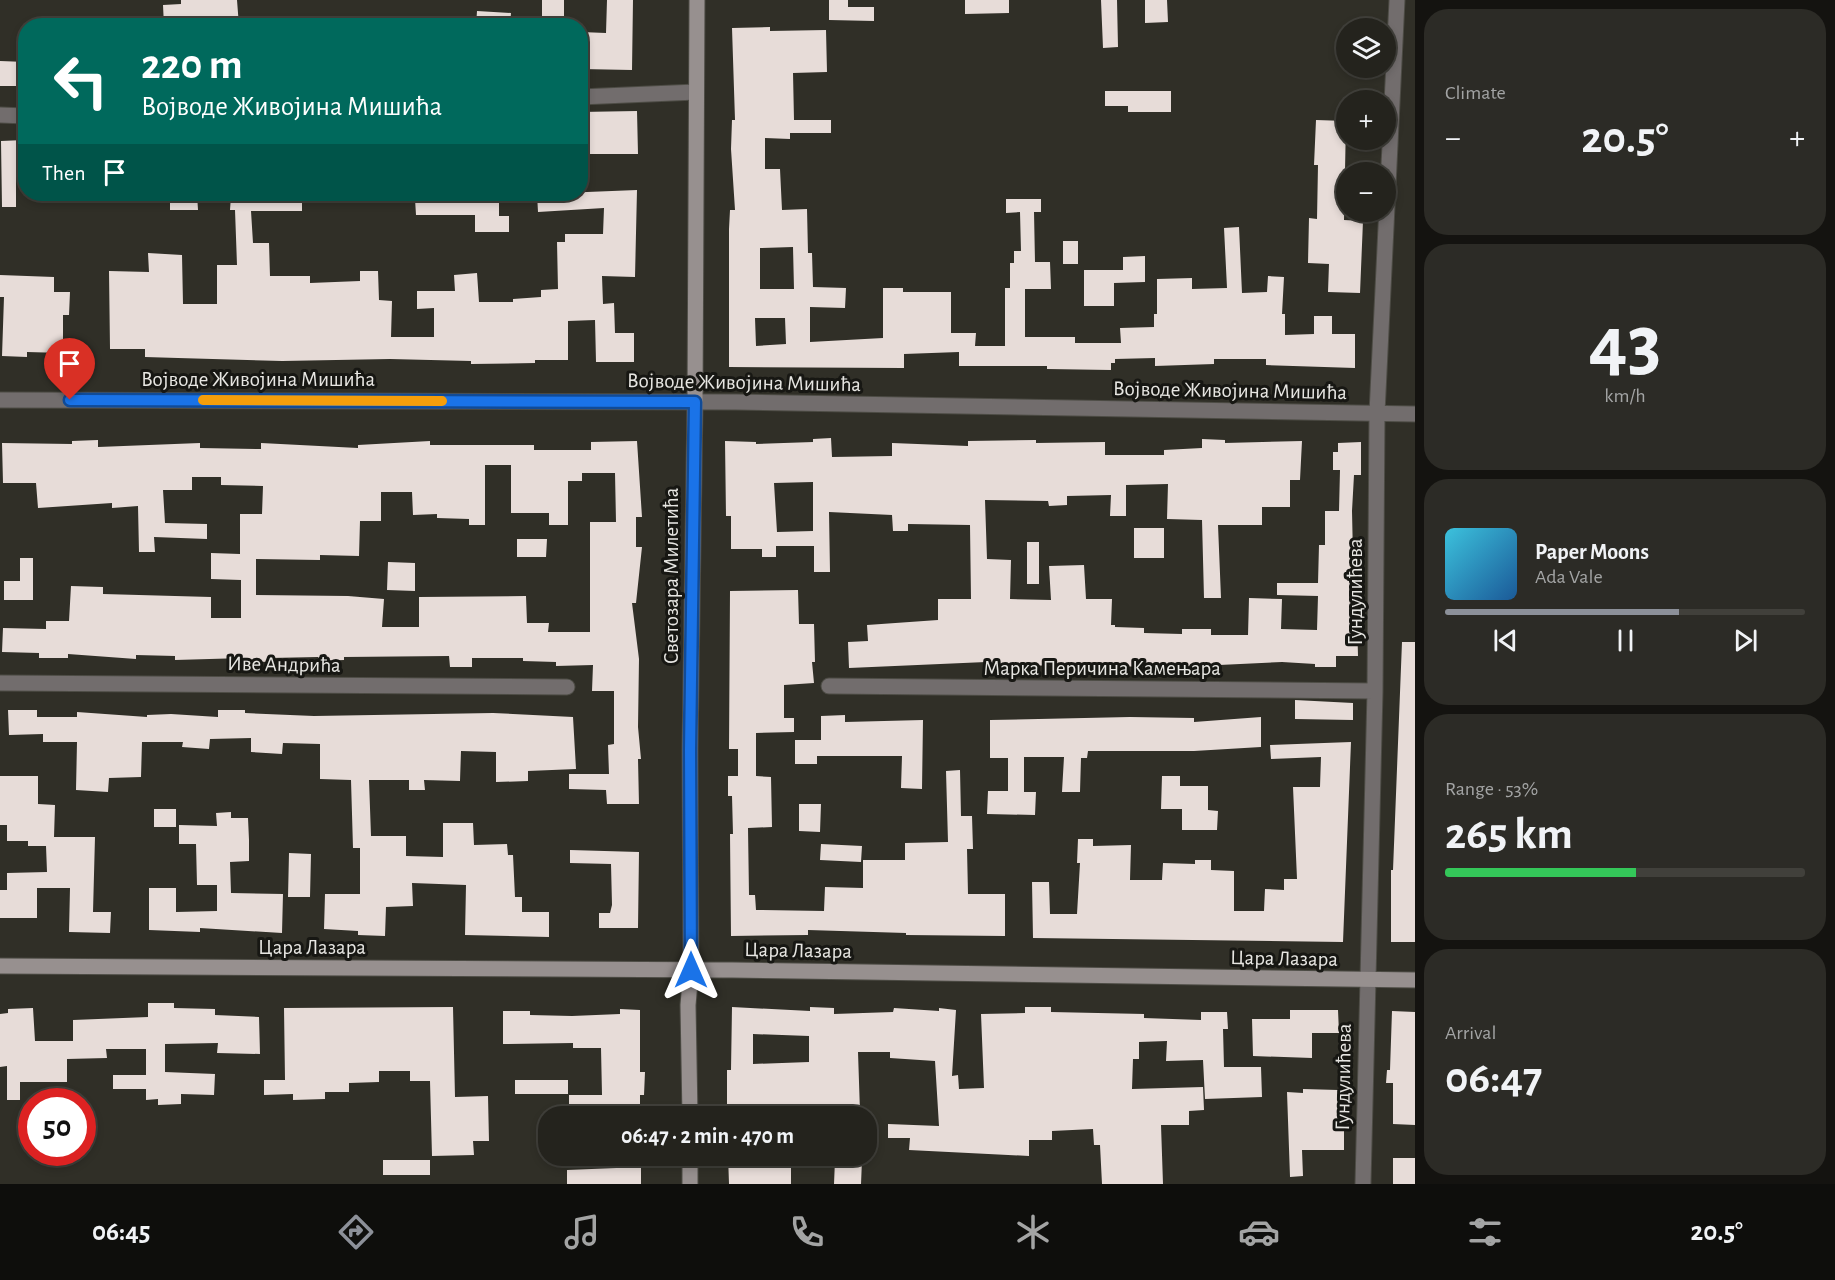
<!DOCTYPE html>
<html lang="en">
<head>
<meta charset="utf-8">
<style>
	:root { --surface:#24231d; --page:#2c2b26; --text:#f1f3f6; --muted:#a3a4a4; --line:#41403b; --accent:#8c9099 }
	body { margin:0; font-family:"Alegreya Sans",sans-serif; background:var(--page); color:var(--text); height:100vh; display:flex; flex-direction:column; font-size:22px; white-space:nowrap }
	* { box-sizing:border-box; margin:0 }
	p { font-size:20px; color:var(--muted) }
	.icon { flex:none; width:33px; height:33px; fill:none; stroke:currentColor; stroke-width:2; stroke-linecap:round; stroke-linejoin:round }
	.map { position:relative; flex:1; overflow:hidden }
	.panel { display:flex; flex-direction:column; gap:9px; padding:9px; background:#141310; width:420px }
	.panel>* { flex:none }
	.banner { position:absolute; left:18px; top:18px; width:570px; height:183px; border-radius:24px; box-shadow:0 3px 9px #0003,0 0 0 2px var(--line); background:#00695c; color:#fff; overflow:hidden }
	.fabs { position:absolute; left:1336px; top:18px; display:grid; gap:12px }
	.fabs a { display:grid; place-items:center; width:60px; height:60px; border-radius:50%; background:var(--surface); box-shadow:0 3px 9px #0003,0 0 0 2px var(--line); font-size:30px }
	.speed { position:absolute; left:18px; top:1088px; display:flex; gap:12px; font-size:30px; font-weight:700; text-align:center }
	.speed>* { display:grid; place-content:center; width:78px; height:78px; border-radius:50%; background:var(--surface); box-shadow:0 3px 9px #0003,0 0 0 2px var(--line); line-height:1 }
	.speed .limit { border:9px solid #d22; background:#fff; color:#111 }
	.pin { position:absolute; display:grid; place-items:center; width:51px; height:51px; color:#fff; margin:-62px -26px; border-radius:50% 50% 50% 0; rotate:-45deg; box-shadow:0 0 6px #0007 }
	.pin .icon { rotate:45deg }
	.me { position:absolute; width:66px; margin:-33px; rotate:0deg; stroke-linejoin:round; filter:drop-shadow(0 0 4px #0008) }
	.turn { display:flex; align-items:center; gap:21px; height:126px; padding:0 24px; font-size:27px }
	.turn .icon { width:78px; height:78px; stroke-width:2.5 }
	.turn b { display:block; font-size:42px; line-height:51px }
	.then { display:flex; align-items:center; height:57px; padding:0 24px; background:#0003; gap:12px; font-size:22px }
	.big { font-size:45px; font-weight:600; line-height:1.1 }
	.panel .tile { flex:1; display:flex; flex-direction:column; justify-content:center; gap:9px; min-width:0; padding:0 21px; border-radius:24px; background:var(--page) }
	.panel .dial { align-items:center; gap:0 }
	.dial b { font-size:78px; line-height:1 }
	.song { display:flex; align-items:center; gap:18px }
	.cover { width:72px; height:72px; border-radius:9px; background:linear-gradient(135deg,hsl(190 70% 55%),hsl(210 70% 35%)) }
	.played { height:6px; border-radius:3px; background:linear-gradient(90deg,var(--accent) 65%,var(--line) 65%) }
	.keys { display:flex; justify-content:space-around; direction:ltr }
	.heat { display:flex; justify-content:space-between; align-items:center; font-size:33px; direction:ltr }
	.charge { height:9px; border-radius:4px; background:linear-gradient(90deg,#34c759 53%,var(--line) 0) }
	.trip { position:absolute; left:538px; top:1106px; width:339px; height:60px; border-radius:24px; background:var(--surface); box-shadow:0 3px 9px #0003,0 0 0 2px var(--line); font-weight:600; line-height:60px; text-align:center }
	.tab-bar { display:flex; height:96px; justify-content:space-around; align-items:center; background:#0e0e0c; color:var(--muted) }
	.tab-bar .icon { width:42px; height:42px }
	.tab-bar .active { color:var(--accent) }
	.tab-bar b { font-size:27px; color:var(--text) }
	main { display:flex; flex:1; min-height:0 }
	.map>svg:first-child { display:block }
	.building { fill:#e7dcd8; fill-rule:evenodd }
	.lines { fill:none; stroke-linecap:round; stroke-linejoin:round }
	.street-casing { stroke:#4d4c45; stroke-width:17 }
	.secondary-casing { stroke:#4d4c45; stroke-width:17 }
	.street { stroke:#726d6d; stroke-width:15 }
	.secondary { stroke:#97908f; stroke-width:15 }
	.route-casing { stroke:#114b97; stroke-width:15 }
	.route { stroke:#1a73e8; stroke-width:10 }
	.slow { stroke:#f59e0b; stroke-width:10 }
	.labels { text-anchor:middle; stroke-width:6; stroke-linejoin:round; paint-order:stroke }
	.street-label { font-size:21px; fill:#e7e6e2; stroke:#171713 }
</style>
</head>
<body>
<main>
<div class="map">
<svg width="1415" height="1184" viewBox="0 0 1415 1184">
	<rect width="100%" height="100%" fill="#302f27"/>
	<path class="building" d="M181 0H237L239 26H164L163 5 181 4Z
		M542 0H564V26H542Z
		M607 0H633L632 70 581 69V32L606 33Z
		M829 0H848V7H874V21L829 20Z
		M965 0H1009V13L965 14Z
		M1101 0H1117L1118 47 1103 48Z
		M1145 0H1167L1168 22 1145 23Z
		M477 11 511 13 510 26H476Z
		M770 27V31L826 30 827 72 793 73 794 120H831V133H790V139L765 138V169H780L782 210 807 209 808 253H812L813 287 846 288 845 308 810 307V342L883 338V288H903V292H951V333H976L975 346H1005V288H1010V263H1014V251H1021L1020 212 1006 213V199H1041V212H1034L1035 262H1050L1051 289H1025V337H1075V343H1121L1120 328 1154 327V314H1157V279L1192 278V289L1227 288 1224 228 1239 227 1242 293 1267 292 1268 276 1284 277 1282 314H1285V335L1314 334V316H1332V334H1355V368L1266 365V359H1214V364L1155 366V358L1115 359V363H1111V370L1047 369V366H959V352L904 354V368L729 367V229L730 210H735L731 149 732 120H735L732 28ZM793 247 794 289H760V248ZM755 318H785L786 344 756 346Z
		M0 61 26 62V86H0Z
		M1105 91H1171V112H1128V106H1105Z
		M637 111 638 154H580V112Z
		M1316 120 1346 121 1344 220 1363 221 1360 293 1328 292 1329 264 1308 263 1309 218 1317 219 1318 165H1314Z
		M24 140 25 167 16 168V207H2L1 141Z
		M637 190 635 277 602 276 603 304 614 303 615 333H634V362H596L595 320 568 321V360H535V363L471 364V361L390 359 282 361 178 358 145 357V349H110L109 271 149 272 148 253 182 255 183 304H217V265H237L235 210H230L231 196 302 195V211H251L253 243H269L270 276H310V283L360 281V271H378L379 300 392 301 391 337H434V308L417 309V291H455L454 275 477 273 479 302H513V299L541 297V290L558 289 557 242H565V234H603L604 208 538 212 537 194Z
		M170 194H197L198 210H170Z
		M415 199 499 201V216H509V232H475V215H416Z
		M1063 241H1078V264H1063Z
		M1145 256V282L1114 283V306H1084V270H1123V257Z
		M0 275 54 277V292H70L69 315H63V353L27 352V357L2 356 4 297H0Z
		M831 438 832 457 892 456V443L968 446V441L1036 440V443L1105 442V455H1164V450L1202 448V439L1225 440V443L1302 441 1300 480H1290V507H1262V525H1218L1221 598H1204L1202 520 1167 519 1168 484 1126 485V516H1110L1111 495 1067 496V505L1049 506 1048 501 985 500 987 559 1011 560 1010 599 1051 600 1049 566 1084 565 1086 599H1112L1111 625H1115V627L1144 628V633L1182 634V629H1211V635H1248L1249 598 1282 599 1281 629 1317 630 1318 596 1277 595V583H1318L1319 545H1325V511H1339L1340 470H1333V452H1338V443L1361 442V475H1354L1352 511 1353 557H1358L1359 581H1356L1358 656H1336V667H1315V664L1282 662 1177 667 986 665V662L849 668 848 642 868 641 867 625 938 620V599H971L970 525 908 524V531H893L892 515 829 512 830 572H814V546H776V557H762V549H731V516H726L725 441 756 442V444L813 442V439ZM813 482V531L777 532 774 483Z
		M98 440V447L200 443V448L261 449V443L358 448V445L430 441V445H534V450H591V442L637 441 642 517H636V547H642L636 603H632L639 659 638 727 641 759H638L639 804H607L606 790 569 789V774H609L608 745 614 744V691H592L593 665 556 666V662L523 661V658H472V667H450L449 656 344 657V660L318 661V657L270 658V662L244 661V658L175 660V656L136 655V659L68 654V658H39V653L2 652 3 628 46 629V621H69L71 586 103 587V594L211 597V618H241V580L211 579V553L240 554V514H262L263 486 221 485V477H192V490H163L165 523 207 524V539L154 537 155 552H139L138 506 112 508V503L38 508 36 483H3L2 443 72 444V441ZM485 465H511V513H549V525H568V481H582V473H615L616 522H590V632H548L549 623H527L526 596 419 597V627H382L384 599 348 596 256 595V559L320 560V555L359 556 360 521H381V492H412L413 515 437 514V518L469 519V525H485Z
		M1134 528H1164V558H1134Z
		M517 539H547L546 557H517Z
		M1027 542H1039V584H1027Z
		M20 558H33V600H4V581H20Z
		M388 562 415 563V591L387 590Z
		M798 590 799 624H814L815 662H812L814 683 784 685V718H794V732L756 733V776L771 777 772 827 748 828 749 895H755L756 910 824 911 825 887 863 888V860H905V843L948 842 946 771 960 770 961 816H972L973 849H967L968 894H1005V936L906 935V933L808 930V935L731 936 730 834H733L732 796H728V776H738V749H729L730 591Z
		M1402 642H1415V942H1391V870H1393Z
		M1295 700 1353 703V720L1295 719Z
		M8 710H37V717H77V712L147 717V715L171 714 218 717V710H245V713L314 716 493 713 573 717 576 769 528 771V781L496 782V752L461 751 460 781 424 780 425 790H409V780H369L371 836H406V856L443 857V823H473L474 845 507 844 508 855H513L515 897H522V912H549V937L465 935 466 885 412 883 413 906 386 907 385 936 358 935V931L324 929 325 894H360V848H353L351 780 320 779V744L283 743 282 754 251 752V738L210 739 209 749 182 747 183 742H142L141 777 109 778 108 792 76 790 77 742H43V734L9 735Z
		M845 715V722L923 720 922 789 901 788 902 756H817V764H795V740H821V716Z
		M1130 717 1194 718V722L1261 717V747L1194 751H1088L1087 758H1081L1080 792H1062L1064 757H1024V792H1036L1035 815 987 814 988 791H1008V758H990V720Z
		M1351 742 1343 942 1033 938 1032 882H1049L1050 914H1077L1080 863H1077L1078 839H1093V846L1131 845 1130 880H1162L1163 863 1195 864V860H1211V870L1234 871V911H1264L1265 889 1284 890V879H1297L1293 787H1320L1321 757 1271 759 1270 745Z
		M0 776H38V804L55 805 54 837H95L93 912H111L110 933 69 932 70 888H37V918H0V890H7V873L47 872 46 846H28V841H7V825H0Z
		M1162 776H1180V786H1208V810L1218 811 1217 830H1182V809H1161Z
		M799 804H821L820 832 799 831Z
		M154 809H176V827H154Z
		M231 812V818H248L249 840V861L230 862 231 893 283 894 282 933 200 928V932L149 930V888H176V912L217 911V885H197L196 844H179V825L217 826 216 813Z
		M821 844 862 846 861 862 820 860Z
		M570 850 639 852 638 928H599V913H610L612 905 611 864 570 863Z
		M289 853 311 854 310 897H288Z
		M148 1003H174V1008L215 1009V1015L259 1017 260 1054 217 1053 218 1043 165 1044V1072L215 1074 214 1095 181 1094V1104L158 1105V1099L146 1100V1089H113V1075H146V1049H106L107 1058 67 1059V1082H20V1100H7V1066L0 1067V1014L8 1013V1009L33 1008 35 1041H73V1020L148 1017Z
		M453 1007 455 1097 488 1096 489 1141H473L474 1155 432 1156 430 1081H410V1071H379V1082L349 1083V1092H325V1099L293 1100V1094L264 1095V1080H285L284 1008Z
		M732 1007 810 1011V1007L834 1008V1014L893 1012 894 1008 939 1011V1008L956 1010 952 1076 958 1075 959 1089 984 1088 981 1014 1025 1013V1007H1051V1012L1144 1014V1018L1201 1020V1012H1227L1228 1029H1223L1224 1067H1261L1262 1097 1205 1099 1203 1060 1166 1061 1167 1041 1139 1042V1059H1133L1132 1089 1203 1087 1204 1110 1189 1111V1125H1161L1163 1184H1102L1100 1145H1094L1093 1129 1052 1131V1140H1029V1156L909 1150 910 1138H888V1124L939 1126 935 1061 890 1058V1052H858L860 1112H822L818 1116H727V1070H731ZM753 1034 809 1036V1062L753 1064Z
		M620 1009 640 1010V1072H645L644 1095H640V1116H569V1095H602L601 1048H573V1043L503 1044V1011H530V1015L572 1016 620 1014Z
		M1290 1010H1338L1339 1033H1312V1058L1253 1056 1252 1019H1290Z
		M1392 1011 1415 1012V1125L1393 1124V1083H1386L1387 1070H1390Z
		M515 1080H568V1094H515Z
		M1303 1089 1338 1090 1337 1127H1344V1150H1302L1303 1176 1290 1177 1287 1092 1303 1093Z
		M728 1155H791V1184H729Z
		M1393 1158H1415V1184H1393Z
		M383 1160H430V1175H383Z
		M835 1160H862L861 1184H834Z
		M641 1167V1184H567V1170Z"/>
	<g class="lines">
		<g class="street-casing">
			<path id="street" d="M580 97 696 92
				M0 115 26 116
				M0 400 736 402 1415 414
				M0 683 567 687
				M829 686 1375 691
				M1363 1184 1375 691 1377 413 1397 0"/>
		</g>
		<g class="secondary-casing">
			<path id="secondary" d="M0 966 732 970 1415 980
				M690 1116 688 1005 691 970 690 750 695 402 697 0
				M690 1184V1155"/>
		</g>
		<use href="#street" class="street"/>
		<use href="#secondary" class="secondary"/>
	</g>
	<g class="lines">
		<g class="route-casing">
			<path id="route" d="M70 400 695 402 690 750 691 970"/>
		</g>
		<use href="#route" class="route"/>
		<path class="slow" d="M203 400 442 401"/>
	</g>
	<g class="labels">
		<g class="street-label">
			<text x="258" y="386">Војводе Живојина Мишића</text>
			<text transform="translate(744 382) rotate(1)" y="7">Војводе Живојина Мишића</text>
			<text transform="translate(1230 390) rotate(1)" y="7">Војводе Живојина Мишића</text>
			<text transform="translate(671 576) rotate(-90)" y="7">Светозара Милетића</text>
			<text transform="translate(1355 592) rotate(-90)" y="7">Гундулићева</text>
			<text transform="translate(284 664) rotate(1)" y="7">Иве Андрића</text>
			<text x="1102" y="675">Марка Перичина Камењара</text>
			<text x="312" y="954">Цара Лазара</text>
			<text transform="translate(798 950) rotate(1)" y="7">Цара Лазара</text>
			<text transform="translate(1284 958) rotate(1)" y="7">Цара Лазара</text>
			<text transform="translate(1343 1077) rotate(-89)" y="7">Гундулићева</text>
		</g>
	</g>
</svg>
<div class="fabs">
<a><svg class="icon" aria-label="layers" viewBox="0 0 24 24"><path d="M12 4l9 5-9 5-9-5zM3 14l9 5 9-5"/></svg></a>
<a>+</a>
<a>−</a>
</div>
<div class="speed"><div class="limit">50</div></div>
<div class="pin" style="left:70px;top:400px;background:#d93025"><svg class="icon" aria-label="arrive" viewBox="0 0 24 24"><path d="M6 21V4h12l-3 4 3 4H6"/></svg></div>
<svg class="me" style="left:691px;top:970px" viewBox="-20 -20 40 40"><path d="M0-17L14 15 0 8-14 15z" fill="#1a73e8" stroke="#fff" stroke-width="4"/></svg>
<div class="trip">06:47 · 2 min · 470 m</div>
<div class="banner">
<div class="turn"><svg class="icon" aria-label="left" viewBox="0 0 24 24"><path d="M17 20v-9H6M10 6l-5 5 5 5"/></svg><div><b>220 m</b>Војводе Живојина Мишића</div></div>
<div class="then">Then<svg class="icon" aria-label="arrive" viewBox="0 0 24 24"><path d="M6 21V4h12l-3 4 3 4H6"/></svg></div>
</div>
</div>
<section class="panel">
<div class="tile"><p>Climate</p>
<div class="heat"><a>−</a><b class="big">20.5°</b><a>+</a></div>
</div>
<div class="tile dial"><b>43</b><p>km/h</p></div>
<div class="tile">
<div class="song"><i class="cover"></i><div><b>Paper Moons</b><p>Ada Vale</p></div></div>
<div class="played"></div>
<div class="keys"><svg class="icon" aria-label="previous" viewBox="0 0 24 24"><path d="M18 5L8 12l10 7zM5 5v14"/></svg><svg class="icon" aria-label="pause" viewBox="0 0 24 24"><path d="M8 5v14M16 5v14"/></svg><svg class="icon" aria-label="next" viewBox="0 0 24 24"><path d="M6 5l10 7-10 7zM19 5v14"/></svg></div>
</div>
<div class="tile"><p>Range · 53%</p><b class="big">265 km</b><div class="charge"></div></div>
<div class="tile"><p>Arrival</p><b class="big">06:47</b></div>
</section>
</main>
<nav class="tab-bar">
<b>06:45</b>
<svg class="icon active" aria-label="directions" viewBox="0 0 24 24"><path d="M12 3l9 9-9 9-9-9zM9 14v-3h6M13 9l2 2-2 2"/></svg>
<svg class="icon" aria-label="music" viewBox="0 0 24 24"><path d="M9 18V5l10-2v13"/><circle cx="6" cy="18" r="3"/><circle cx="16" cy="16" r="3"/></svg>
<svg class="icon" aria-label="phone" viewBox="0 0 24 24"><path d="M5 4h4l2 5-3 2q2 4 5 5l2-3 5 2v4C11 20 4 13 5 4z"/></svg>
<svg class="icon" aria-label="climate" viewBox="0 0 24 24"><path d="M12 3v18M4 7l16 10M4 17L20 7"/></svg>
<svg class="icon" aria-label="car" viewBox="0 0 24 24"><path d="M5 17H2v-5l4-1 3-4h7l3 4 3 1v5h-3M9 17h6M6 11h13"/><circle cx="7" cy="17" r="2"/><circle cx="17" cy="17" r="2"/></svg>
<svg class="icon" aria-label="filters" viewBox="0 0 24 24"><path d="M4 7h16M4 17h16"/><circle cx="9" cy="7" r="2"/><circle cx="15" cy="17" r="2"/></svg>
<b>20.5°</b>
</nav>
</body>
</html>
